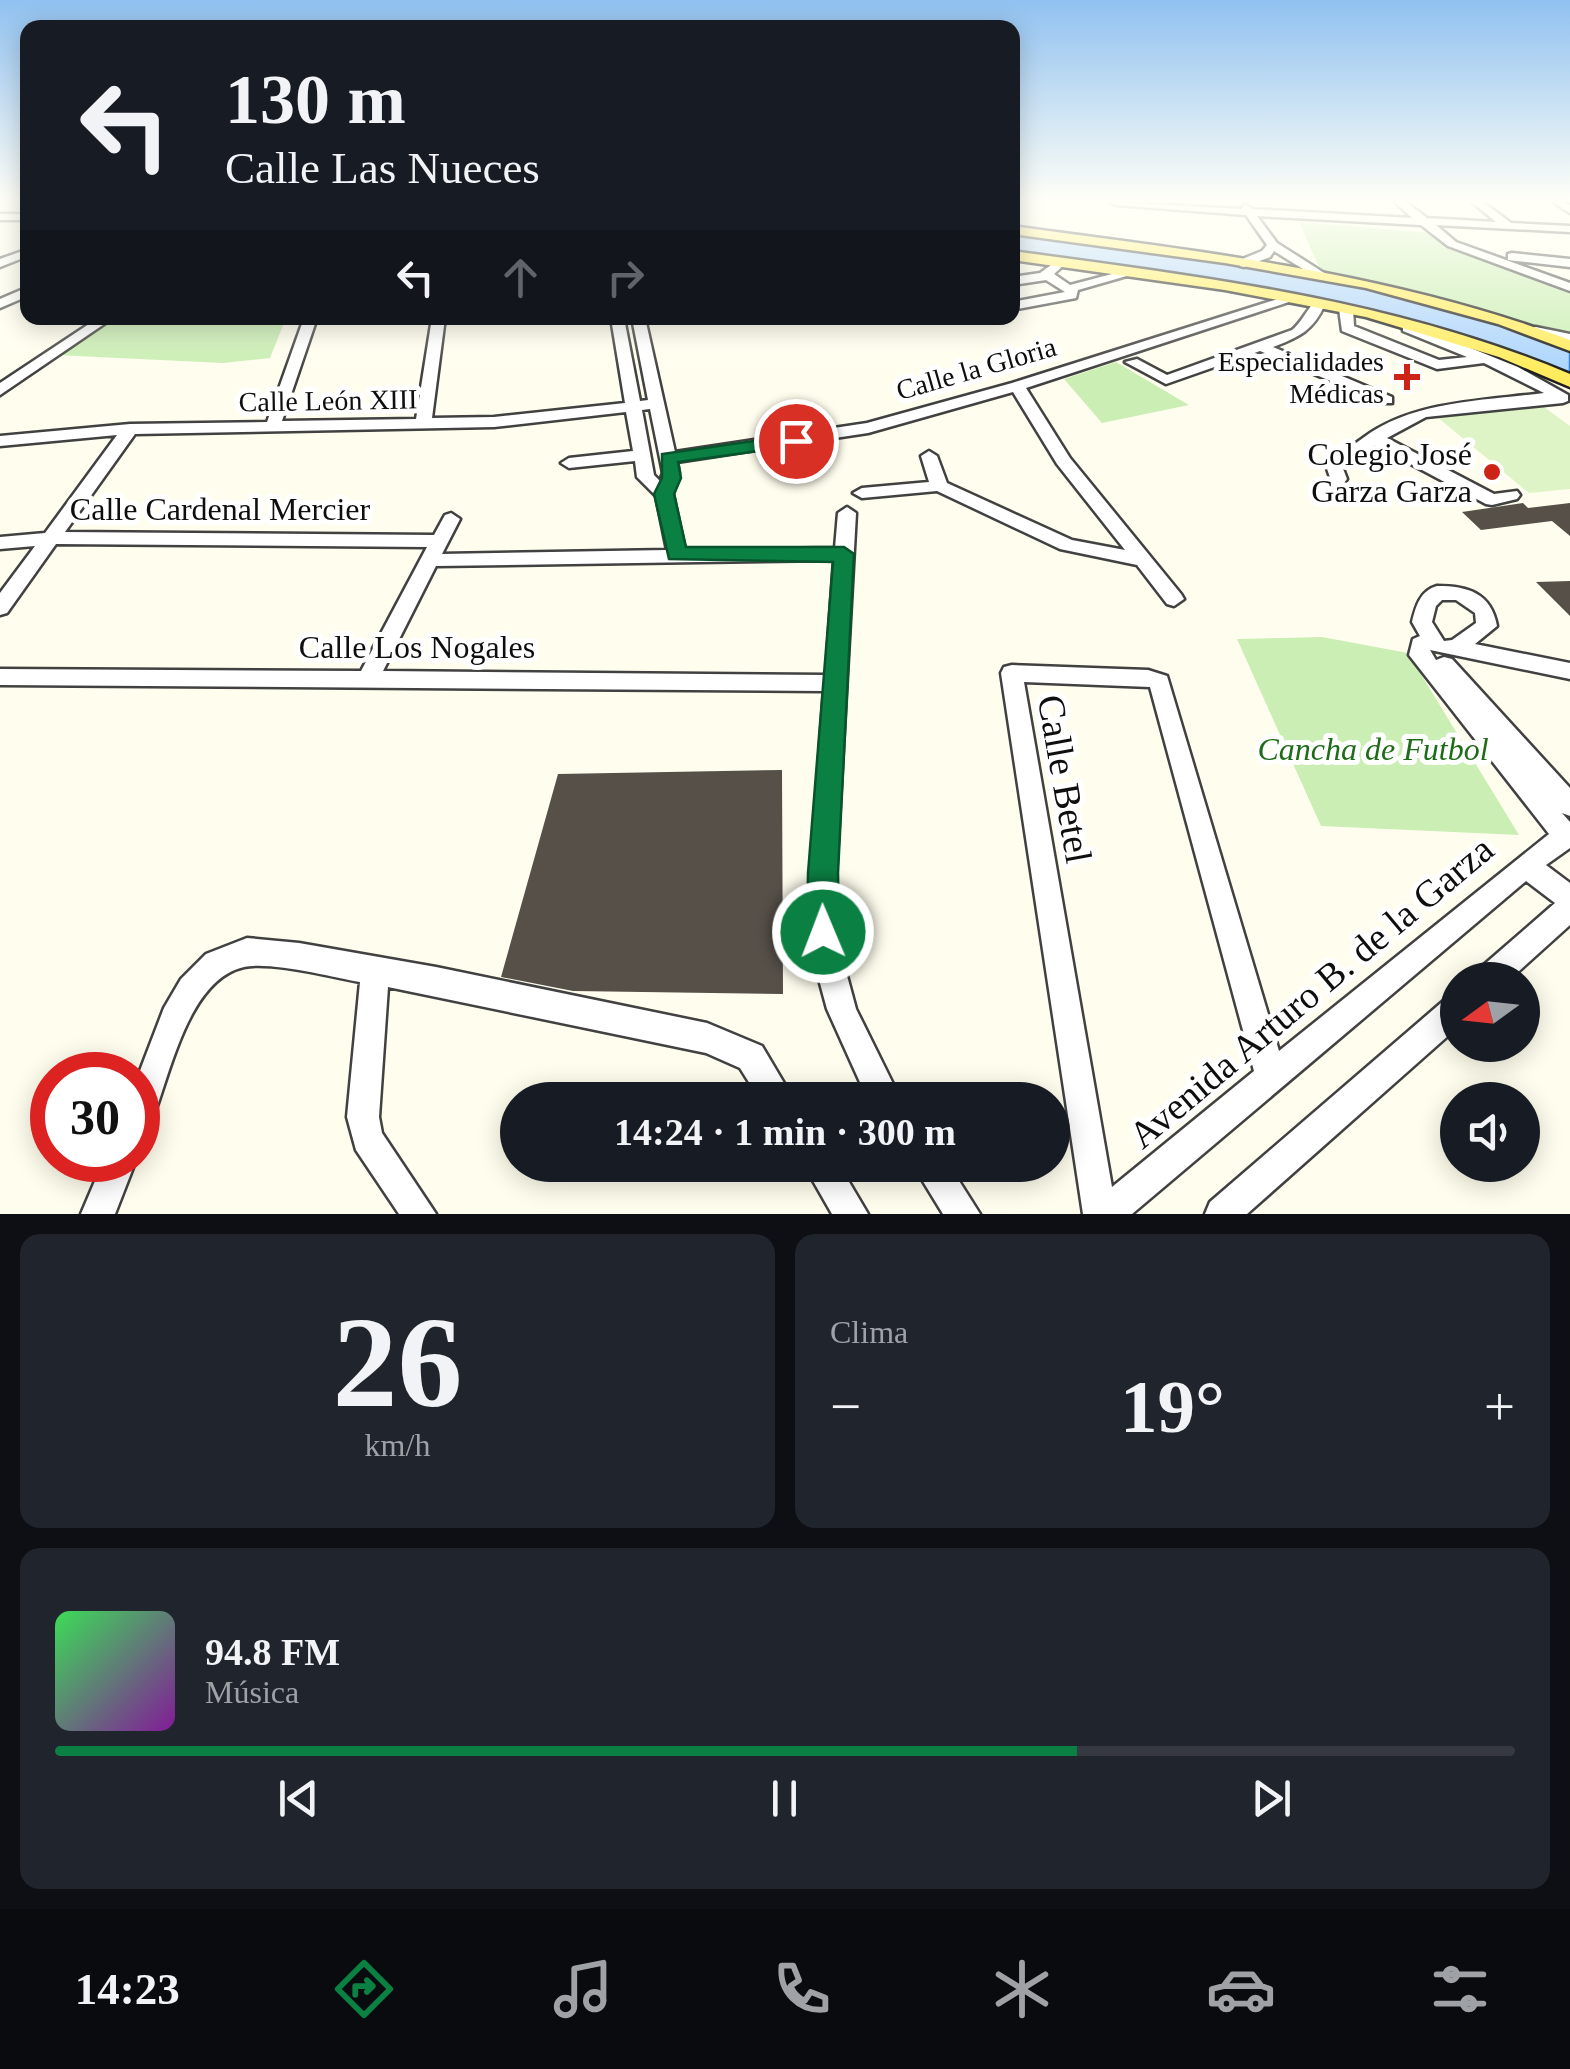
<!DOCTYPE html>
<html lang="es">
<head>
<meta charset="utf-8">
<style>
	:root { --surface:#171b24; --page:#20242c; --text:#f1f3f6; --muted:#9ea1a6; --line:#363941; --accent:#0b8043 }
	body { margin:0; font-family:"Times New Roman",serif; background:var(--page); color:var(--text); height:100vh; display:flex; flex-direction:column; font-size:38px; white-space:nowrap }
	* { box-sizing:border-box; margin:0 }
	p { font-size:32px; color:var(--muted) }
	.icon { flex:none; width:55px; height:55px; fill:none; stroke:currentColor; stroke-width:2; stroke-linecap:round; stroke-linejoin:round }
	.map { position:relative; height:1214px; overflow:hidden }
	.panel { display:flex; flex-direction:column; gap:20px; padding:20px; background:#0d0f14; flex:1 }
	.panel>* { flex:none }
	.banner { position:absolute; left:20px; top:20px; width:1000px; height:305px; border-radius:20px; box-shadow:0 5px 25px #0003; background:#171b24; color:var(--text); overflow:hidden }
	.needle { width:65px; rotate:255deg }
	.buttons { position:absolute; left:1440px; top:962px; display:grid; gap:20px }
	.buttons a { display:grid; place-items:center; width:100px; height:100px; border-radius:50%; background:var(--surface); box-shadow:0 5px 25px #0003; font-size:50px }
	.speed { position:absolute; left:30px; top:1052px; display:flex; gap:20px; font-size:50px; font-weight:700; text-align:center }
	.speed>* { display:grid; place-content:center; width:130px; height:130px; border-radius:50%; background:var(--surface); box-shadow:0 5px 25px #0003; line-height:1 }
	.speed .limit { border:15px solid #d22; background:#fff; color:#111 }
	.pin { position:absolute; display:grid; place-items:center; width:85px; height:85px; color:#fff; margin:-42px; border:5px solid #fff; border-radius:50%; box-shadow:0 2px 10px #0007 }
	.me { position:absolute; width:110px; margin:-55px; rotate:359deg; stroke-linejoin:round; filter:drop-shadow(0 0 8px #0008) }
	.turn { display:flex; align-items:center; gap:35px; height:210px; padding:0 40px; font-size:45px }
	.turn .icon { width:130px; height:130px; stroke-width:2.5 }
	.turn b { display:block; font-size:70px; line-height:85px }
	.lanes { display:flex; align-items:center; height:95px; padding:0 40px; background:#0003; justify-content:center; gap:50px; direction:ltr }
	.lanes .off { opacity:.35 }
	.big { font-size:75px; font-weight:800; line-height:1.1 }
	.panel .card { flex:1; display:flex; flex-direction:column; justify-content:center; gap:15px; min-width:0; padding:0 35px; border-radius:20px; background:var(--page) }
	.panel .dial { align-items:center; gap:0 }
	.dial b { font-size:130px; line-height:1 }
	.song { display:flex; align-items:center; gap:30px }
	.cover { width:120px; height:120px; border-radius:15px; background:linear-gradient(135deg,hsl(130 70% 55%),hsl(290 70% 35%)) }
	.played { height:10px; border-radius:5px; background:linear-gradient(90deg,var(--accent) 70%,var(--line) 70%) }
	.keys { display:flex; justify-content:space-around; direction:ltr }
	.heat { display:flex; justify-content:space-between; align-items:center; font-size:55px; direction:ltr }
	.panel .tiles { flex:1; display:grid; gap:20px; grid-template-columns:1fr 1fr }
	.card:last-child { grid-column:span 2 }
	.trip { position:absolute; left:500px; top:1082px; width:570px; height:100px; border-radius:50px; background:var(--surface); box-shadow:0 5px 25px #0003; font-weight:800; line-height:100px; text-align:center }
	.dock { display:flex; height:160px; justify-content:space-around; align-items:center; background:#090b0e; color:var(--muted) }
	.dock .icon { width:70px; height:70px }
	.dock .current { color:var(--accent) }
	.dock b { font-size:45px; color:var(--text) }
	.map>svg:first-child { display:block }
	.green { fill:#caeeb3 }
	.pitch { fill:#def4c6 }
	.water { fill:#add5fd; stroke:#2c7fdb; stroke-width:2.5 }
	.building { fill:#575049 }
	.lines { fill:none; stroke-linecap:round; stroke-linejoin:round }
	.minor-casing { stroke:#414141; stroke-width:5 }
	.major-casing { stroke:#1f1f1f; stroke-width:5 }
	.minor { fill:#fff; fill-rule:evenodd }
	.major { fill:#ffec5e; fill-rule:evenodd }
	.route { fill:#0b8043; stroke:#07532c; stroke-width:2.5 }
	.poi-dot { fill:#cc2517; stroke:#fff; stroke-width:4 }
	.labels { text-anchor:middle; stroke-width:10; stroke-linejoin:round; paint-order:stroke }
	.far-poi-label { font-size:28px; fill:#0e0e0e; stroke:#fff; text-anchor:end }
	.far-street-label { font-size:28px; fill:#0e0e0e; stroke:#fff }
	.poi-label { font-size:32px; fill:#0e0e0e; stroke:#fff; text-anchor:end }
	.street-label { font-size:32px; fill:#0e0e0e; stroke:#fff }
	.park-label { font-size:32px; font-style:italic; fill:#1e6c17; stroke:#fff }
	.near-street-label { font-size:38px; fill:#0e0e0e; stroke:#fff }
</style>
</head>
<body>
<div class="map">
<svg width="1570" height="1214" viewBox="0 0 1570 1214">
	<rect width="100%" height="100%" fill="#fffeee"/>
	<path class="green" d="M1299 222 1433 233 1570 287V347L1323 276Z
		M117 318H286L270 358 223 363 56 355 80 335Z
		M1116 362 1189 405 1102 423 1064 379Z
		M1322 637 1408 653 1519 835 1321 826 1237 639Z"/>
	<path class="pitch" d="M1544 407 1570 426V489L1529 493 1437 417Z"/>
	<path class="water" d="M1013 230 1244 263 1394 290 1570 346V381C1402 300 1195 285 1013 255Z"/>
	<path class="building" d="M1523 503 1528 508 1570 503V536L1552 521 1481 530 1462 512Z
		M1570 581V616L1536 582Z
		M782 770 783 994 573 991 501 977 558 774Z"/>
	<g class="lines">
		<g class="minor-casing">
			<path id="minor" d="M1111 202 1241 209 1245 204 1252 209 1412 218 1395 202H1406L1427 218 1496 222 1472 202H1483L1511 223 1570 226V232L1436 225 1456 242 1570 283V291L1448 246 1421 225 1257 216 1277 243 1329 276 1319 279 1274 251 1270 257 1244 267 1240 266V260L1262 251 1267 245 1246 215 1116 205Z
				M1553 202H1564L1570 205V213Z
				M0 214H28V220H0Z
				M28 249V256L0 267V259Z
				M1512 253 1570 259V267L1508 260V254Z
				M1061 258 1067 262 1054 274 1070 285 1131 269 1137 273 1078 290 1076 298 1012 310V302L1065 292 1046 280 1012 285V277L1040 273Z
				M28 287V296L0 308V299Z
				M1287 296 1298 299 1026 388 1070 458 1181 594 1184 599 1174 606 1167 604 1137 565 1060 549 937 491 862 498 853 493 862 488 929 482 921 456 929 451 937 456 947 483 1072 540 1125 550 1057 464 1013 392 868 433 677 462 679 473 673 494 685 550 835 548 838 513 847 507 856 513 834 911 843 961 856 1009 901 1100H868L827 1009 814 961 808 911 824 691 0 685V669L361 671 427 547 56 544 7 613 0 615V593L35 546 0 549V537L45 533 117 435 0 446V436L130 424 267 422 304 318H317L282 421 416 419 432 318H445L432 418 494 417 625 403 611 318H624L640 401 648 400 632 318H645L675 452 867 423 1012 383ZM650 409 663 473 660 481 654 475 642 410ZM626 412 633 451 569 458 561 463 569 468 635 461 637 477 656 496 667 550 442 554 460 519 451 513 445 515 434 535 65 532 135 434 494 427ZM834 560 826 675 383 671 436 566Z
				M1318 300 1325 304C1313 331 1299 337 1273 347L1392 397V403H1382L1260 351 1166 384 1125 362 1137 359 1167 375 1292 330C1303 322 1309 304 1318 300Z
				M1346 305 1353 309 1354 326 1439 360 1467 357 1403 331V325H1413L1518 367 1568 395V401L1563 403 1426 417 1387 438 1494 494 1517 491 1520 495 1517 499 1492 505 1486 504 1375 445 1342 466 1347 479 1344 483H1332L1326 466C1337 451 1349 449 1363 438 1412 401 1482 401 1544 393L1484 363 1437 369 1342 331 1339 309Z
				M98 318H113L0 395V383Z
				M1536 327 1570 334V342L1531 334V328Z
				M1437 586C1468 586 1491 593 1497 626L1475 644 1570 663V679L1430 650 1436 660 1444 657 1452 659 1570 788V816L1562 813 1570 822V848L1546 865 1570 883V925L1509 980H1474L1478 970 1555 903 1526 881 1132 1214H1083L1001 673 1004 667 1012 665 1148 670 1167 676 1279 1051 1549 834 1409 655 1413 639 1420 636 1412 622C1416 606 1420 591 1437 586ZM1442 600H1456L1475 613 1476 623 1452 640 1444 641 1432 622 1436 606ZM1024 682 1150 687 1254 1071 1112 1187Z
				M247 938 299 943 436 967 707 1023 762 1046 794 1100H760L740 1068 706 1053 388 987 379 1117 382 1133 436 1214H399L356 1150 347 1117 360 982C332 977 270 961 244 967 186 980 169 1081 149 1128L138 1133V1076L164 1008 181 979 206 954Z
				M1458 993V1027L1247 1214H1205L1210 1202 1448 997Z
				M104 1160H136L115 1214H81Z
				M804 1165H839L868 1214H832Z
				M913 1165H949L980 1214H943Z"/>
		</g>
		<g class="major-casing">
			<path id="major" d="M1012 226C1202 252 1390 272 1570 340V351L1498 324 1366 288 1225 263 1012 234Z
				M1012 251C1203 277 1392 299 1570 374V387L1499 357 1366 317 1225 290 1012 260Z"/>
		</g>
		<use href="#minor" class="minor"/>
		<use href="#major" class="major"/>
	</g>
	<linearGradient id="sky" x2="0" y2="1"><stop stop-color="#90c1f0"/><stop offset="0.54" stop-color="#fffff7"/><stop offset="1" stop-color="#fffff7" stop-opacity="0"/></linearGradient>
	<rect width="1570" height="371" fill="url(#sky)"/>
	<path class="route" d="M796 435 803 437V445L678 462 681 478 674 494 686 547H844L854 554 838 873 839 932 834 943 823 948 812 943 807 932 808 873 833 562 669 559 654 494 662 478V454Z"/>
	<g class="poi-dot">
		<path d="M1402 362h10v10h10v10h-10v10h-10v-10h-10v-10h10z"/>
		<circle cx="1492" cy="472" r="10"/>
	</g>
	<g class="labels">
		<g class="far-poi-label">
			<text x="1384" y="371">Especialidades<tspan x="1384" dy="32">Médicas</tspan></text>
		</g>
		<g class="far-street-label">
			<text transform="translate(976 368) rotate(-16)" y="10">Calle la Gloria</text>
			<text transform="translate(328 400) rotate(-1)" y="10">Calle León XIII</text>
		</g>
		<g class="poi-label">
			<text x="1472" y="465">Colegio José<tspan x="1472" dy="37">Garza Garza</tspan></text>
		</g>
		<g class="street-label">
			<text x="220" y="520">Calle Cardenal Mercier</text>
			<text x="417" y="658">Calle Los Nogales</text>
		</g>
		<g class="park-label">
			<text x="1373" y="760">Cancha de Futbol</text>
		</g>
		<g class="near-street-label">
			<text transform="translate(1065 779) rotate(80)" y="13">Calle Betel</text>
			<text transform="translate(1311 992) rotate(-40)" y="13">Avenida Arturo B. de la Garza</text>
		</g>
	</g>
</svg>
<div class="buttons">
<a><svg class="needle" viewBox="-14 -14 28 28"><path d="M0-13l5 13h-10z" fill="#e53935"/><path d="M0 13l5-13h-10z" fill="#9ea1a6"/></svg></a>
<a><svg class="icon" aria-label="sound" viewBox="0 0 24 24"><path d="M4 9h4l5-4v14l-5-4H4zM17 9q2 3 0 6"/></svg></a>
</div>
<div class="speed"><div class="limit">30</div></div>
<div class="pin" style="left:796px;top:441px;background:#d93025"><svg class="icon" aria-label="arrive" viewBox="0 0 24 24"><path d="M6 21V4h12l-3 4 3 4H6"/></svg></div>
<svg class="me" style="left:823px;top:932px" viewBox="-20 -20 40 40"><circle r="17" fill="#0b8043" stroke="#fff" stroke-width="3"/><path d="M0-11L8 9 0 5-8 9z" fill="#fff"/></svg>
<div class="trip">14:24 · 1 min · 300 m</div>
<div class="banner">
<div class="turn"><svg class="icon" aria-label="left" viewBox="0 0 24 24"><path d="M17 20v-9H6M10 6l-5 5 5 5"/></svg><div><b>130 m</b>Calle Las Nueces</div></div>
<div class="lanes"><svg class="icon" aria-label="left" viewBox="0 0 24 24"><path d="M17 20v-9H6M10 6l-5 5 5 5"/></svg><svg class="icon off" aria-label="ahead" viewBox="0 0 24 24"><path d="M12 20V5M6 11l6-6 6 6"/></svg><svg class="icon off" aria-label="right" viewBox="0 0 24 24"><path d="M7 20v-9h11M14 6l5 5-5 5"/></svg></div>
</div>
</div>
<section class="panel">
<div class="tiles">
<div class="card dial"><b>26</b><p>km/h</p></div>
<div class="card"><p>Clima</p>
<div class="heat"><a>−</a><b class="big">19°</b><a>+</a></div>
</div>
<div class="card">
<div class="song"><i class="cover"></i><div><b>94.8 FM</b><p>Música</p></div></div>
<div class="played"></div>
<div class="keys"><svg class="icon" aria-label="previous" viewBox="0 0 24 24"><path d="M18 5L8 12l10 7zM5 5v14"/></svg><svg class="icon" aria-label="pause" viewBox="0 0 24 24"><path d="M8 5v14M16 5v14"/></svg><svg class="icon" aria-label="next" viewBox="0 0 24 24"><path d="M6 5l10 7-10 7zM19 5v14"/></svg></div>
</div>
</div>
</section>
<nav class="dock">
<b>14:23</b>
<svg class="icon current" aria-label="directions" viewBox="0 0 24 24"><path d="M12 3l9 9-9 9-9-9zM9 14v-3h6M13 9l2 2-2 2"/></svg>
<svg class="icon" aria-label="music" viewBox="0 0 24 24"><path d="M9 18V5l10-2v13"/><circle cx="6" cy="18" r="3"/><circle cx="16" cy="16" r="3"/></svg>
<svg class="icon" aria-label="phone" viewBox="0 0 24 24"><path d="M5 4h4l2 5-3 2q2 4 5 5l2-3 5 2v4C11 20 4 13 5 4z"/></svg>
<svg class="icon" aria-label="climate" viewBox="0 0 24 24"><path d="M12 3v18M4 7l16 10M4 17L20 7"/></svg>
<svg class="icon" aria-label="car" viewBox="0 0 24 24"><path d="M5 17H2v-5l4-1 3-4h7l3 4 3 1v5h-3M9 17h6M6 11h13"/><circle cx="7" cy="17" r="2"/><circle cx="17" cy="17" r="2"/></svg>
<svg class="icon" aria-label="filters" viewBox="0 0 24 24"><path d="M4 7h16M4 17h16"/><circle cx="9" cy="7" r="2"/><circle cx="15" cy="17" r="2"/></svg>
</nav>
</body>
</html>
